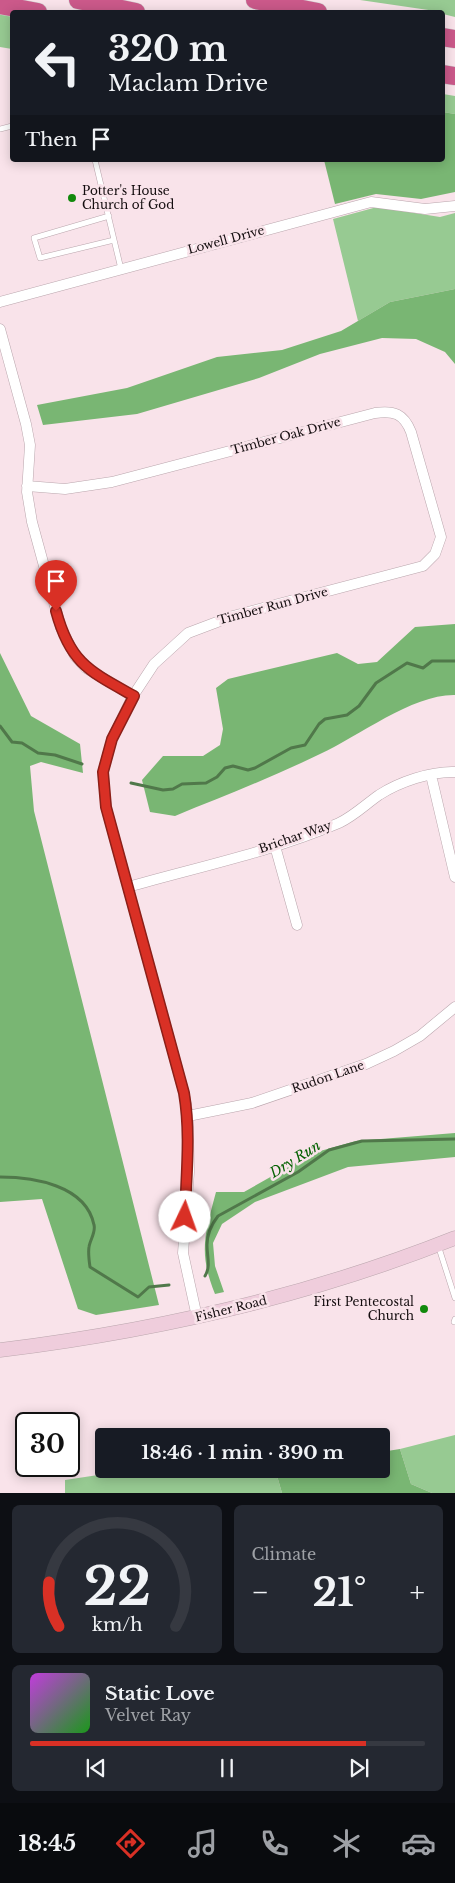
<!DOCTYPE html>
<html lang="en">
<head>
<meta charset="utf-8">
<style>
	:root { --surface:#171b24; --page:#242831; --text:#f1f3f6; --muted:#9ea1a6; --line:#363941; --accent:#d93025 }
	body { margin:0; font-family:"Libre Baskerville",serif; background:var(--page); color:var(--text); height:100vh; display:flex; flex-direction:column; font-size:19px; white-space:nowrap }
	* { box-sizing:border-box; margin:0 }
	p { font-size:16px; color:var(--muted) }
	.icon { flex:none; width:28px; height:28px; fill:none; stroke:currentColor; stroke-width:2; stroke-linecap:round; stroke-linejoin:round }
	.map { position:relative; height:1493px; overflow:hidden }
	.drawer { display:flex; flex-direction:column; gap:12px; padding:12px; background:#0d0f14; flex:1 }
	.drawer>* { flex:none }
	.guide { position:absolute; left:10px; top:10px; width:435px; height:152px; border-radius:5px; box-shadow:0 2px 12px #0003; background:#171b24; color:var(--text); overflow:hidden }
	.speed { position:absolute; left:15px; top:1412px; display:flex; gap:10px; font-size:25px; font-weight:700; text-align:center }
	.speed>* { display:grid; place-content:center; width:65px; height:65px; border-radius:50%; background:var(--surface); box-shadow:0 2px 12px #0003; line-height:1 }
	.speed .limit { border:2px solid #111; border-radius:8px; background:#fff; color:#111 }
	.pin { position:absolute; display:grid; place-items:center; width:42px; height:42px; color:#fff; margin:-51px -21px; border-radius:50% 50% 50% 0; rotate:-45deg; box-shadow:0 0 5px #0007 }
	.pin .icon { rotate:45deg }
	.me { position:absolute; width:55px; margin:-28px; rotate:3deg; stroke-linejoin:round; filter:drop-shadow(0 0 4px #0008) }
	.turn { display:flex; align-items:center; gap:18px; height:105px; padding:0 15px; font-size:22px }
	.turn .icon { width:65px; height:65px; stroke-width:2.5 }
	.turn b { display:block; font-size:35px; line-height:42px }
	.then { display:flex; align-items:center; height:48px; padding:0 15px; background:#0003; gap:10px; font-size:19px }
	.big { font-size:38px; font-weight:800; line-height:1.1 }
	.drawer .card { flex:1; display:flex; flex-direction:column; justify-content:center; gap:8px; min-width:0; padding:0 18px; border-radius:8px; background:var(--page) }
	.drawer .dial { align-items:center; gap:0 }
	.dial svg { height:130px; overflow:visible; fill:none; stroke:var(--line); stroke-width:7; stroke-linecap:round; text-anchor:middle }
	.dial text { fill:var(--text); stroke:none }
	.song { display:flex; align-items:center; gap:15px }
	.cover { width:60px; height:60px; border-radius:8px; background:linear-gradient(135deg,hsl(290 70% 55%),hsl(120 70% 35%)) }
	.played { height:5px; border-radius:2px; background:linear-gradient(90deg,var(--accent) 85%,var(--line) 85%) }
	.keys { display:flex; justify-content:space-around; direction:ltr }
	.heat { display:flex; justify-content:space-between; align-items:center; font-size:28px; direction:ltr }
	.drawer .tiles { flex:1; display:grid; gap:12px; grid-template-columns:1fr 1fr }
	.card:last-child { grid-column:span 2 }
	.trip { position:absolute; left:95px; top:1428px; width:295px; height:50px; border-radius:5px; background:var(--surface); box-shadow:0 2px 12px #0003; font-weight:800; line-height:50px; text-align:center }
	.dock { display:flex; height:80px; justify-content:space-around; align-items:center; background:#090b0e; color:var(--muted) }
	.dock .icon { width:35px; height:35px }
	.dock .on { color:var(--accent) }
	.dock b { font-size:22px; color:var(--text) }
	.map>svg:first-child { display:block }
	.green { fill:#97ca92 }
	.forest { fill:#79b673 }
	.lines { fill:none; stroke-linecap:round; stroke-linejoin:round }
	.stream { stroke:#50784a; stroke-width:3 }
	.service-casing { stroke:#baa6ad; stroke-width:6 }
	.minor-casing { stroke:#baa6ad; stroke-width:11 }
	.secondary-casing { stroke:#baa6ad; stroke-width:15 }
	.motorway-casing { stroke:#d0cfcf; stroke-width:19 }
	.service { stroke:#fff; stroke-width:5 }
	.minor { stroke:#fff; stroke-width:10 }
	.secondary { stroke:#efcddc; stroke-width:14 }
	.motorway { stroke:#cb598a; stroke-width:18 }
	.route-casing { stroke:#8d1f18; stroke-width:12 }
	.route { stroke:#d93025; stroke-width:9 }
	.poi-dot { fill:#12890c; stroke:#f9e3ea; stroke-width:2 }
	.labels { text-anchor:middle; stroke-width:5; stroke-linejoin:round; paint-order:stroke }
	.poi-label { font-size:12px; fill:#140d0f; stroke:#f9e3ea; text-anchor:start }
	.street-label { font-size:12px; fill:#140d0f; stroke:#f9e3ea }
	.water-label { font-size:14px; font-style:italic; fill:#066203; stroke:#f9e3ea }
</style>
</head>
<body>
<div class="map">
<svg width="455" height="1493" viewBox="0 0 455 1493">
	<rect width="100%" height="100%" fill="#f9e3ea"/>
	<path class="green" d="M360 0H455V17L443 14 442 12Z
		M0 12 12 15V49L0 47Z
		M443 94 455 96V114L443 112Z
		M377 207 440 217 455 213V289L390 302 358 321 333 219Z
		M455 1435V1493H432L411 1484 400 1449Z
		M138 1469H275L282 1493H65V1480Z"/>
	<path class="forest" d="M443 112 455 114V192L421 199 376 194 335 204 324 160H442Z
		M455 289V364L445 352 416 339 382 338 320 354 259 378 137 414 43 425 37 405 127 388 217 357 282 350 341 331 390 302Z
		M455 624V695C413 694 359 736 320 754 273 777 224 796 175 816L150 812 142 780 163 756H203L220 745 223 729 216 688 228 679 337 653 358 664 377 662 415 627Z
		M0 653 31 716 80 744 83 773 41 762 30 766 34 811 159 1305 96 1315 78 1309 42 1199 0 1202Z
		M455 1133V1157L348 1167 255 1202 222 1224 213 1243 215 1266 224 1292 215 1294C198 1252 205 1234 216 1192H244L313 1153 356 1141Z
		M400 1449 411 1484 432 1493H282L275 1469H381V1452Z"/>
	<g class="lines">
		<path class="stream" d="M0 726 12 742 22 743 38 753 55 755 82 764
			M131 783 163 790 173 789 182 784 206 783 217 777 225 768 233 766 248 770 255 768 291 748 305 745 319 724 325 719 347 715 359 706 376 683 407 663 423 668 432 661H455
			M0 1177C33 1177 86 1185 94 1225 96 1232 90 1240 89 1247 88 1253 89 1260 90 1267L138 1297 149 1287 169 1285
			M205 1276C211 1266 207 1257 207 1245 207 1234 211 1225 218 1216L298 1172 329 1150 362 1141 455 1139"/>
		<g class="service-casing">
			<path id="service" d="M0 129 12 126
				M95 160 121 269
				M109 216 34 238 40 258 114 240
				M438 1245 455 1298
				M454 1322 455 1319"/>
		</g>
		<g class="minor-casing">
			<path id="minor" d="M0 302 371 202 425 209 455 206
				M0 329 26 424 30 445 27 492 32 522 61 628 75 656 86 668 133 696
				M27 486 65 489 112 482 375 413C394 410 404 414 411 432L441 537 435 554 423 566 233 616 188 633 154 664 133 696 112 739 103 772 106 807 184 1093 188 1116 189 1172 183 1253 197 1317
				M431 775 455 877
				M275 846 297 925
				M128 887C198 867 271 852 339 823 354 816 366 804 379 795 399 782 431 771 455 772
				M188 1116 252 1103 366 1064 394 1051 420 1036 455 1007"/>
		</g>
		<g class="secondary-casing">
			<path id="secondary" d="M0 1350C156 1331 309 1296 455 1238"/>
		</g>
		<g class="motorway-casing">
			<path id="motorway" d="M78 0 136 12
				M255 0 318 12
				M0 5 38 12
				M442 37 455 39
				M442 74 455 76"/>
		</g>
		<use href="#service" class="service"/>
		<use href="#minor" class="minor"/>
		<use href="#secondary" class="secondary"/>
		<use href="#motorway" class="motorway"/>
	</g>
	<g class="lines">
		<g class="route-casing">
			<path id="route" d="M56 611C70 663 89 671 134 696L112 739 103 772 106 807 184 1093C191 1135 186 1175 185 1217"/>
		</g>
		<use href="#route" class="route"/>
	</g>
	<g class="poi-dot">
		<circle cx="72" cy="198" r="5"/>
		<circle cx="424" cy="1309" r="5"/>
	</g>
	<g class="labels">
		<g class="poi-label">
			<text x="82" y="195">Potter's House<tspan x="82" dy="14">Church of God</tspan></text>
			<text x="414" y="1306" text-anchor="end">First Pentecostal<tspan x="414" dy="14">Church</tspan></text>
		</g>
		<g class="street-label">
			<text transform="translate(226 240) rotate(-15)" y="4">Lowell Drive</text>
			<text transform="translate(286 436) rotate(-15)" y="4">Timber Oak Drive</text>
			<text transform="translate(273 606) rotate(-15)" y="4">Timber Run Drive</text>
			<text transform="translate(295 837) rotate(-19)" y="4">Brichar Way</text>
			<text transform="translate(328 1077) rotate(-19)" y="4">Rudon Lane</text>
			<text transform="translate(231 1309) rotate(-14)" y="4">Fisher Road</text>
		</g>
		<g class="water-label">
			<text transform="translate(295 1159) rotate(-32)" y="5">Dry Run</text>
		</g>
	</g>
</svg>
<div class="speed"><div class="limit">30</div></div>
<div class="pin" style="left:56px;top:611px;background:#d93025"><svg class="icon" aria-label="arrive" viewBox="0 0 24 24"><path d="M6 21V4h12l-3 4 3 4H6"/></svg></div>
<svg class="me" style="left:185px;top:1217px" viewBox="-20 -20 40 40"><circle r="19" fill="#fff"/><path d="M0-13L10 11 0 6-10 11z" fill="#d93025"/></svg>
<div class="trip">18:46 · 1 min · 390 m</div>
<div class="guide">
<div class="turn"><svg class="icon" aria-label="left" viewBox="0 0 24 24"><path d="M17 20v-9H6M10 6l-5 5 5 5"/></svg><div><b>320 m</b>Maclam Drive</div></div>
<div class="then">Then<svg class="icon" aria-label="arrive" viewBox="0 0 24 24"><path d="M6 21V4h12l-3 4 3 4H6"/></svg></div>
</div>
</div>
<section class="drawer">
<div class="tiles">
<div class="card dial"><svg viewBox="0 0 100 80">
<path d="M14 69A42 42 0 1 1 86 69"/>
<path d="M14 69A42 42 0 0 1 8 42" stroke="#d93025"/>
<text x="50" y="56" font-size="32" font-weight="700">22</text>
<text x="50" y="72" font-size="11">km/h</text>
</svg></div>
<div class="card"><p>Climate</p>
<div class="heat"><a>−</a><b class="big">21°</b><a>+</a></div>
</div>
<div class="card">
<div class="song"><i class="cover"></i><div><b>Static Love</b><p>Velvet Ray</p></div></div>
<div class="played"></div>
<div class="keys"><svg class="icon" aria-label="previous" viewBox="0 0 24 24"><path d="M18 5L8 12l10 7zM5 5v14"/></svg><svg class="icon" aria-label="pause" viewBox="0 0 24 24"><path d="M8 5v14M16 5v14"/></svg><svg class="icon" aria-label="next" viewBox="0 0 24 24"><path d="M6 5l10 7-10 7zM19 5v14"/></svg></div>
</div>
</div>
</section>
<nav class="dock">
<b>18:45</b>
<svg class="icon on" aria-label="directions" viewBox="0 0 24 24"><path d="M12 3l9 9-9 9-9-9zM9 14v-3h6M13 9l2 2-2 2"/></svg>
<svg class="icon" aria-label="music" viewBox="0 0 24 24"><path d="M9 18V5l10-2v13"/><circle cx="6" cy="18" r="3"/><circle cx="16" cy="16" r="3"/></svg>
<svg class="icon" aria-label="phone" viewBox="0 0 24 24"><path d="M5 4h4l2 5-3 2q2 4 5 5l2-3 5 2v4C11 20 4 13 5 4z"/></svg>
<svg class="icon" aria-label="climate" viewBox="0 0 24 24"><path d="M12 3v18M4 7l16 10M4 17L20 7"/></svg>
<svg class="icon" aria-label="car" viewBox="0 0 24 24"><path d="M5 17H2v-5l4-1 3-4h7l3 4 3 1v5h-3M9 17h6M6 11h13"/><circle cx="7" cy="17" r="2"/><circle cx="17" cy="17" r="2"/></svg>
</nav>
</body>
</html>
